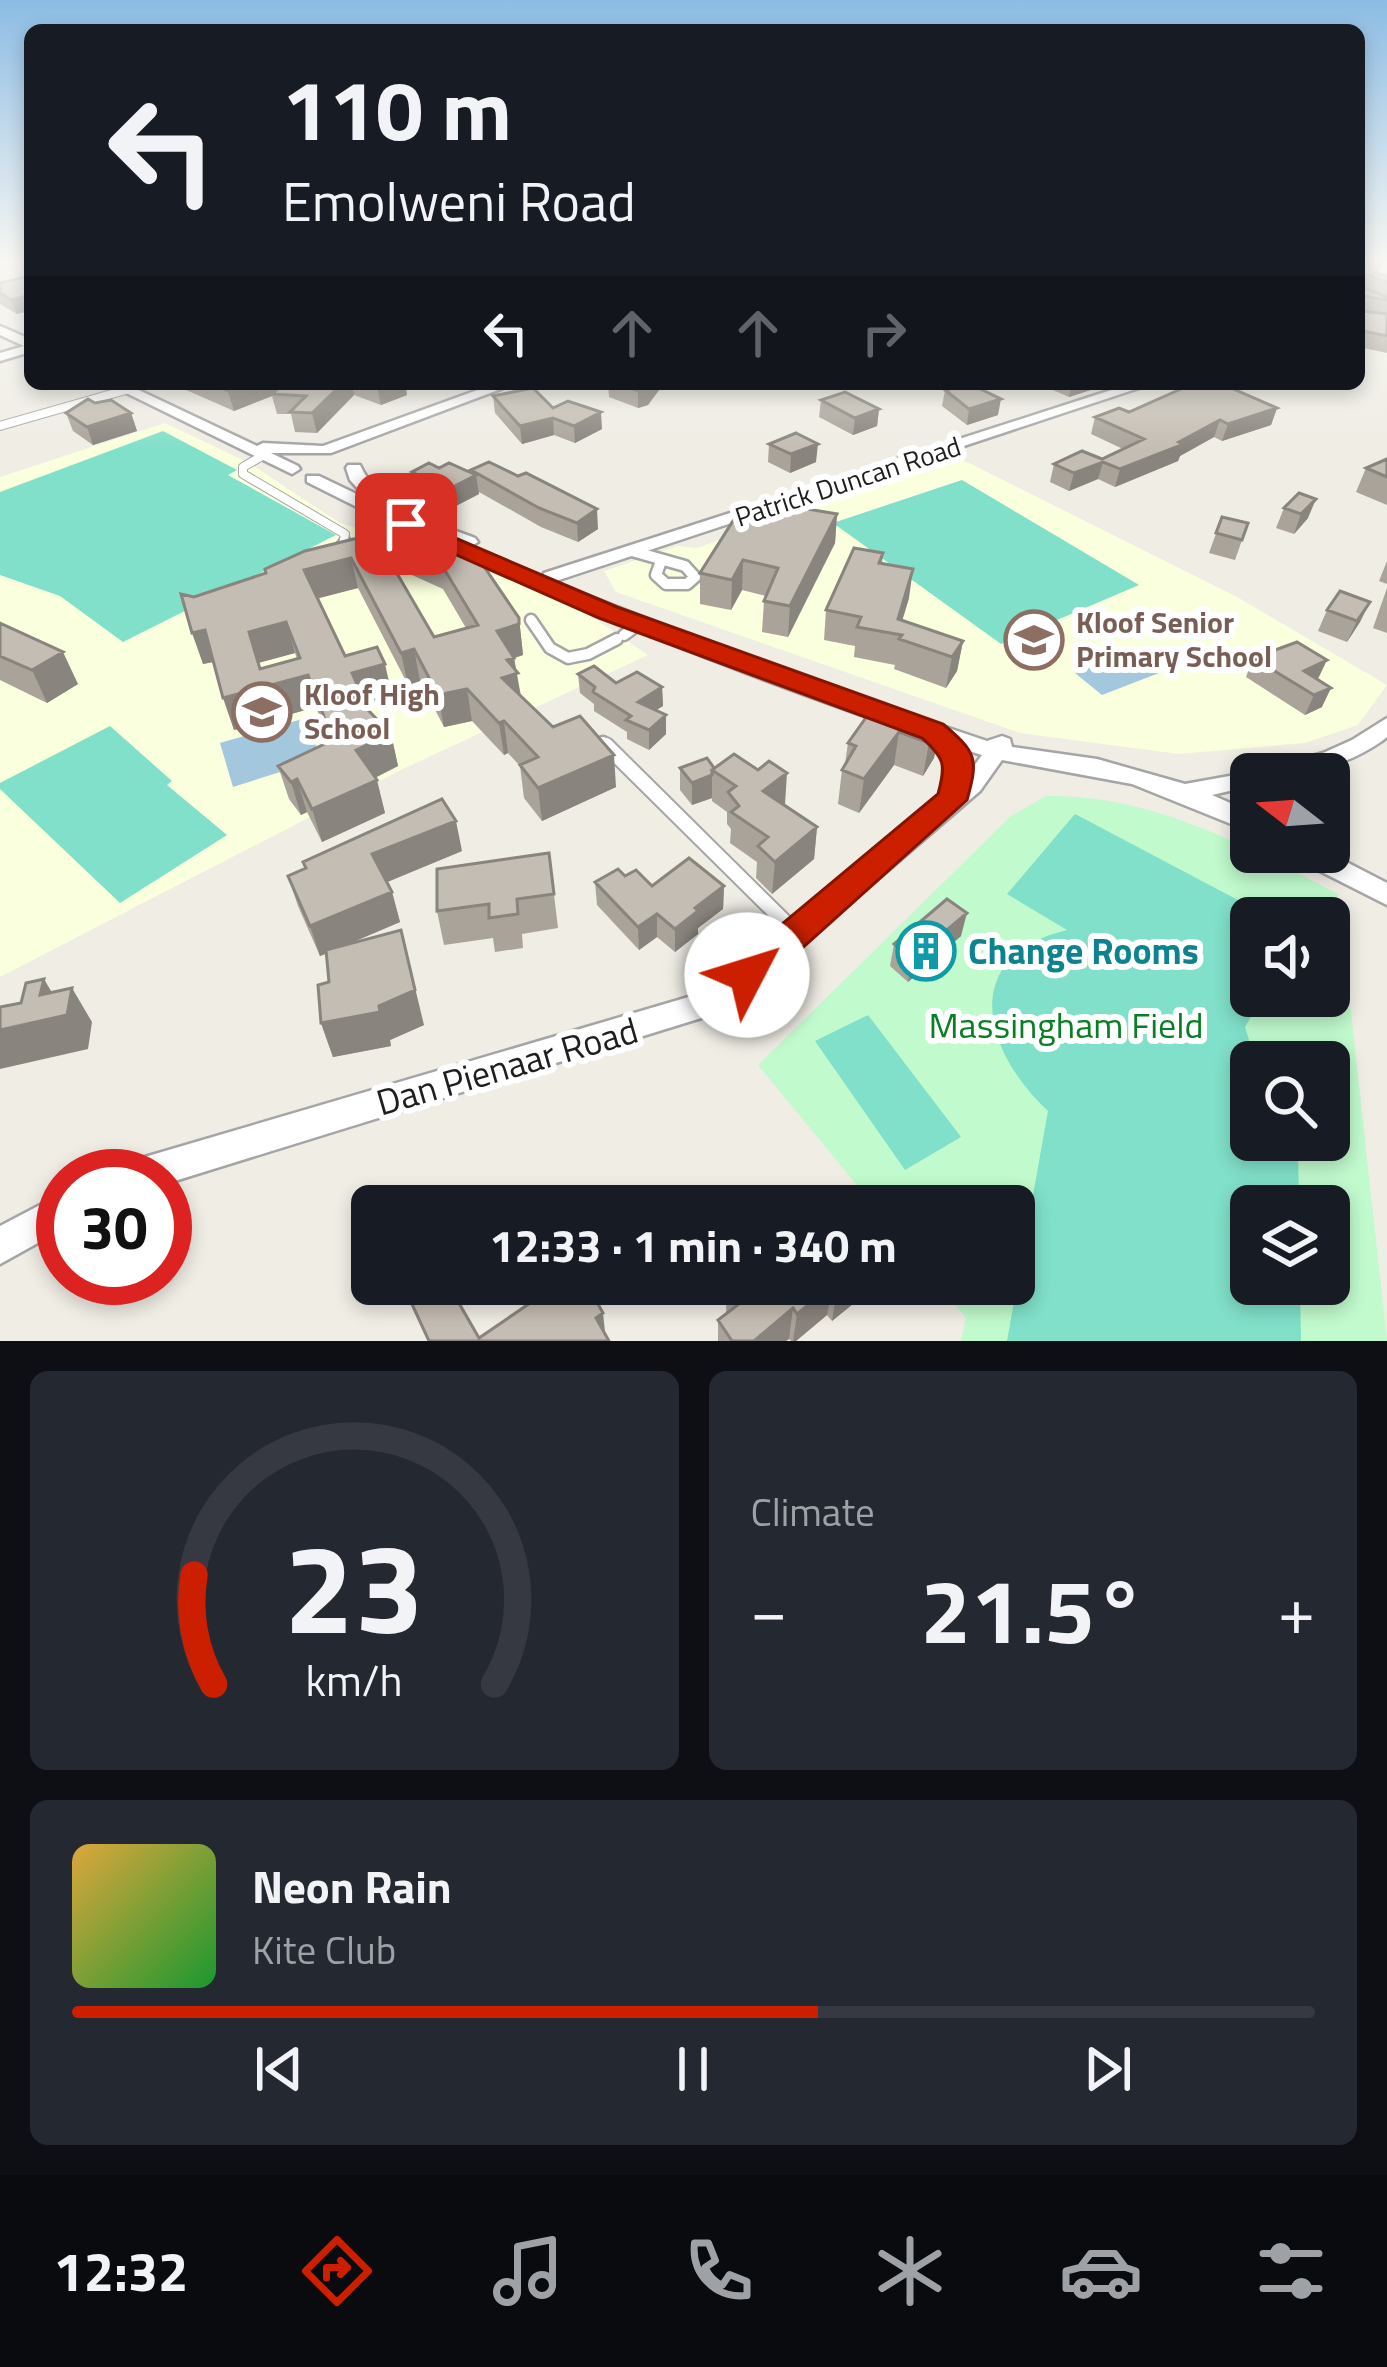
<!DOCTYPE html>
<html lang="en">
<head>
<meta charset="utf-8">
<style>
	:root { --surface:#171b24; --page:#242831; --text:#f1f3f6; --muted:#9ea1a6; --line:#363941; --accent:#cc1f00 }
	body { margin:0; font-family:"Titillium Web",sans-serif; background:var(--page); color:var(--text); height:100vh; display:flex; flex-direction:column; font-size:45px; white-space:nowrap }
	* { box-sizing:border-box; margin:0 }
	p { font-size:39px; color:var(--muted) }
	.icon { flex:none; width:66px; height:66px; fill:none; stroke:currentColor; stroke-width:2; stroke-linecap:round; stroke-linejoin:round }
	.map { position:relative; height:1341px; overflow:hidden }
	.drawer { display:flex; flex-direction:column; gap:30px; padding:30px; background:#0d0f14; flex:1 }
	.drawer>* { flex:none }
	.hud { position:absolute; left:24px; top:24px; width:1341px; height:366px; border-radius:18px; box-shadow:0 6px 18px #0003; background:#171b24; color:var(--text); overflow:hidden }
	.needle { width:78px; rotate:287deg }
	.controls { position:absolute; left:1230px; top:753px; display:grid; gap:24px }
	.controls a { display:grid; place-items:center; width:120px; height:120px; border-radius:18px; background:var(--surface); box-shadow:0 6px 18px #0003; font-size:60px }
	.speed { position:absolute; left:36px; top:1149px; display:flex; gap:24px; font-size:60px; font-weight:700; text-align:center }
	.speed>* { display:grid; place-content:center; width:156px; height:156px; border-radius:50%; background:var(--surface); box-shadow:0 6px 18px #0003; line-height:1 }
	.speed .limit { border:18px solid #d22; background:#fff; color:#111 }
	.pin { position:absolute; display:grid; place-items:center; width:102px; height:102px; color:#fff; margin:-51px; border-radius:24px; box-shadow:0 6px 18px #0006 }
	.me { position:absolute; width:132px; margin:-66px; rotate:50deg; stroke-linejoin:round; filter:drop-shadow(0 0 9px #0008) }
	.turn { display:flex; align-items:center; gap:42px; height:252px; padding:0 60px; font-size:54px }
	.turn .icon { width:156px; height:156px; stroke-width:2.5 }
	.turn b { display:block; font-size:84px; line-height:102px }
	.lanes { display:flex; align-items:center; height:114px; padding:0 60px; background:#0003; justify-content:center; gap:60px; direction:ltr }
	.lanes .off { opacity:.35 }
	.big { font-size:90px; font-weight:700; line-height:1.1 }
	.drawer .widget { flex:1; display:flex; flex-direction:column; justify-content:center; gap:18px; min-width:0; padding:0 42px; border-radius:18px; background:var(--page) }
	.drawer .dial { align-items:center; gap:0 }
	.dial svg { height:312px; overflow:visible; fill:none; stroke:var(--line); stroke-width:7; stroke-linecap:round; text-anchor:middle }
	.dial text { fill:var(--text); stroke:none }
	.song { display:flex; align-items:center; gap:36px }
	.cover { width:144px; height:144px; border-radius:18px; background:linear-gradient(135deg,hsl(40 70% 55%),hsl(130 70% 35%)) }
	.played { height:12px; border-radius:6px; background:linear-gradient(90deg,var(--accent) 60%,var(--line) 60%) }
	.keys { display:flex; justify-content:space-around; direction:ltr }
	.heat { display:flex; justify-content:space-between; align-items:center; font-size:66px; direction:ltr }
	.drawer .tiles { flex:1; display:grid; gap:30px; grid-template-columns:1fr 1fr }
	.widget:last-child { grid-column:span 2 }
	.trip { position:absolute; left:351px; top:1185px; width:684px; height:120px; border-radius:18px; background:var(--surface); box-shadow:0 6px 18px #0003; font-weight:700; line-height:120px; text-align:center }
	.menu { display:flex; height:192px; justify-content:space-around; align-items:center; background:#090b0e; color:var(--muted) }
	.menu .icon { width:84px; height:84px }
	.menu .current { color:var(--accent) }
	.menu b { font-size:54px; color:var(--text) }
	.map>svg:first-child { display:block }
	.education { fill:#faffdd }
	.park { fill:#c0facd; fill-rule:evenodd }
	.pitch { fill:#80e0c9 }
	.water { fill:#a3c8de }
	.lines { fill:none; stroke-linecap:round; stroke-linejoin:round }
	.lane-far2-casing { stroke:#a5a5a5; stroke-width:10 }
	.lane-far1-casing { stroke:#a5a5a5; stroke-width:15 }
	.lane-casing { stroke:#a5a5a5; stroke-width:18 }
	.street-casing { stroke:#a5a5a5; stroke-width:5 }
	.lane-far2 { stroke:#fff; stroke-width:8 }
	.lane-far1 { stroke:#fff; stroke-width:10 }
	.lane { stroke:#fff; stroke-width:14 }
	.street { fill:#fff; fill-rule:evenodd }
	.wall { fill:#a9a39a; fill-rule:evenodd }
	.shaded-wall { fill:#89847d }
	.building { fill:#c4bdb3; stroke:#89847d; stroke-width:3; fill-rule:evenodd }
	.route { fill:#cc1f00; stroke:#851400; stroke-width:3 }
	.labels { text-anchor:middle; stroke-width:12; stroke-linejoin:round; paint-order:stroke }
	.far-street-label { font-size:27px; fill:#1e1e1e; stroke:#fff }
	.education-label { font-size:30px; font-weight:bold; fill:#785e54; stroke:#fff; text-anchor:start }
	.near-culture-label { font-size:36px; font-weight:bold; fill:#0d838f; stroke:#fff; text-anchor:start }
	.near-park-label { font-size:36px; fill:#097f25; stroke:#fff }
	.near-street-label { font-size:36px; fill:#1e1e1e; stroke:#fff }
</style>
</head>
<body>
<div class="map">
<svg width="1387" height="1341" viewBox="0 0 1387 1341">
	<rect width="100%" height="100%" fill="#efede4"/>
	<path class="education" d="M165 423 249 463 340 523 488 570 591 616 648 655 403 769 0 977V477Z
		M953 455 1237 597 1387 685 1358 725 1305 743 1179 754 1020 733 616 592 604 571 678 546 697 548 769 522 766 519 784 512 785 507Z"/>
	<path class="park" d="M1046 796C1155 795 1245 846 1338 894L1387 1341H961L966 1318 938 1284H1014V1206H874L758 1065 1011 816ZM1251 918H1329V996H1251ZM1251 1062H1329V1140H1251ZM1251 1206H1329V1284H1251Z"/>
	<path class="pitch" d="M163 431 237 470 228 475 336 535 123 642 60 596 0 575V492Z
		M962 480 1139 585 1001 644 833 523Z
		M110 726 172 781 167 785 227 835 120 903 0 789V783Z
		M1075 814 1272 918H1251V996H1263L1245 1027 1256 1062H1251V1106L1237 1129 1251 1134V1140H1268L1298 1150 1299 1206H1251V1284H1300L1301 1341H1007L1048 1111C983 1051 958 956 1067 930L1007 894Z
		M868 1015 961 1137 905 1170 815 1041Z"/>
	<path class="water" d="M1132 653 1159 673 1102 695 1075 673Z
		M306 718 321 759 233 787 220 743Z"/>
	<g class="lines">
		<g class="lane-far2-casing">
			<path id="lane-far2" d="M0 426 129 389
				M264 455 243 467V474L345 534 343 545"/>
		</g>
		<g class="lane-far1-casing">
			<path id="lane-far1" d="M632 551 685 566 695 577 687 584H666L656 575 661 561
				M338 552 345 542
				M531 620 550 648 568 658 588 654 617 639
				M624 635 639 624
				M603 742 609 748"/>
		</g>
		<g class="lane-casing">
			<path id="lane" d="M606 745 795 932"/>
		</g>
		<g class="street-casing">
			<path id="street" d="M0 326 30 339V352L0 361V353L24 346 0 335Z
				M108 384H126L257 446 263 443 323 446 494 384H514L331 453H271L298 466 300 469 292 474Z
				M1130 384H1151L553 582 786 673 987 741 1002 736 1010 739 1012 747 1097 759 1185 784 1257 771 1323 753 1352 740 1387 718V737L1382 741C1338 771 1302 774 1251 774V786L1212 795 1251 812V832L1132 784 1002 760 980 791 757 983 711 1015 165 1184V1176H121L126 1164 138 1159 692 996 737 967 940 799C950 774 949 759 932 739 766 684 604 619 444 549L441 545 448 540 413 525 399 528 307 482V476H319L367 499 350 480 346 468 348 465H360C379 508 434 522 475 538L478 542 470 547 542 578 544 573ZM966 750 982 755 971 770Z
				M1292 852H1327L1387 883V905L1296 859Z
				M63 1193V1229L0 1264V1226Z"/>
		</g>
		<use href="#lane-far2" class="lane-far2"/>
		<use href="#lane-far1" class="lane-far1"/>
		<use href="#lane" class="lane"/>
		<use href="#street" class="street"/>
	</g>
	<path class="wall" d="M1359 263H1383L1377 273 1387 276V353L1359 347Z
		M30 276 17 314 0 304V283Z
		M183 384H405L407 395 381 405 354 395 317 433 295 432 291 414H277L272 396 234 411 184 389Z
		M608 384H659V390L648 405 638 408 609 397Z
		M1039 384H1109L1069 397Z
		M1177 385 1277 408 1271 425 1222 441 1214 437 1180 456 1178 461 1115 487 1098 479 1069 491 1050 482 1054 464 1102 459 1123 449 1091 434 1095 417 1129 412 1175 391Z
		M945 390 998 415 967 425 942 406Z
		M493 396 553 408 602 429 575 443 554 435 522 444 495 413Z
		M821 400 879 409 877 426 853 435 819 417Z
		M66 413H131L137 431 93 445 73 431Z
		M769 444 816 462 790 473 768 462Z
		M1387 459V505L1356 492 1366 468Z
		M439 468 471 473V470L598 529 578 542 541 527 479 492V494L452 508 415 491 412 472Z
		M1299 493 1308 518 1294 534 1276 528 1284 508Z
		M384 510 519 618 523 655 514 658 521 696 616 787 542 821 524 798 520 766 508 753 504 755 472 721 444 727 420 681 408 685 358 588 317 598 345 656 392 695 366 703 369 711 391 734 398 766 375 778 385 813 322 842 307 812 301 815 289 799 278 766 330 742 316 707 234 730 214 662 203 664 194 597 266 573 361 537 358 524ZM392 566 443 589 466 628 434 637ZM295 653 297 659 260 669 258 663Z
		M837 514 835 543 788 637 762 632 764 601 766 596 742 590 731 610 700 604V573L775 519Z
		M1222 517 1248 523 1235 560 1209 553Z
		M883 553 882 564 909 598 902 621 963 641 957 671 946 688 894 669 895 665 854 657 855 646 824 640 826 610Z
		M1387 561V584L1379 581Z
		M1387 588V633L1373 628Z
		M1327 610 1360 622 1347 642 1318 631Z
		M0 623 78 684 47 703 0 680Z
		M1253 658 1318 680 1322 707 1305 715 1246 677Z
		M578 674 616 683 662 687 663 706 656 710 666 715V734L649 750 627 739V732L594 711V704L580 693Z
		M940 725 934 758 923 776 894 765 859 813 838 804 842 770 845 764 848 743Z
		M680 768H714L785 804 817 827 814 859 772 894 756 878 757 862 730 843 731 829 727 824V812L712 801V798L692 805 680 790Z
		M462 851 387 882 392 892 400 922 351 943 424 1025 390 1040 391 1046 333 1057 321 1023 329 982 326 954 320 956 298 906 288 876Z
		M549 853 558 928 522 934 523 948 495 952 493 938 444 945 437 911Z
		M625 876 652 886H724L723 909 698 928V934L675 952 657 937 639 950 597 905 595 882Z
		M961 936 908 982 890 966 894 944Z
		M862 1284 859 1299 832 1321 827 1315 796 1341H791L789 1339 786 1341H718V1320L726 1314 727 1287Z"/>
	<path class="shaded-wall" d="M30 295V311L17 314 11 300Z
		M247 384H302L272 394V396L234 411 228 391Z
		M342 384H352L354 395 317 433 312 413Z
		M382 384H405L407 395 381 405 377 386Z
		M651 384H659V390L648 405 638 408V391Z
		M1072 384H1109L1069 397Z
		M1001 399 998 415 967 425 969 409Z
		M1277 408 1271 425 1222 441 1228 424Z
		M879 409 877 426 853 435 855 418Z
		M601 412 602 429 575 443 574 426Z
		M131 413 137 431 93 445 87 427Z
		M553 418 554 435 522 444 520 426Z
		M1220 420 1214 437 1180 456 1178 461 1115 487 1120 469 1179 442Z
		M818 444 816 462 790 473 791 454Z
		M1103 462 1098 479 1069 491 1074 473Z
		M476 475 479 494 452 508 449 489Z
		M1316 499 1308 518 1294 534 1301 514Z
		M597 509 598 529 578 542 577 523Z
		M837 514 835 543 788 637 790 606Z
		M351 558 358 588 312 600 304 570Z
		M743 560 742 590 731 610 732 580Z
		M913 569 909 598 898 634V619Z
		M1370 602 1360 622 1347 642 1357 621Z
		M519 618 523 655 514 658 522 705 506 710 497 631Z
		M286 622 295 653 258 663 249 632Z
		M205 630 216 661 203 664 192 633Z
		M963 641 957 671 946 688 952 657Z
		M414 649 420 681 408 685 401 653Z
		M63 652 78 684 47 703 32 670Z
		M1327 660 1318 679 1304 671Z
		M385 664 392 695 360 705 352 673Z
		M308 675 316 707 234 730 223 698Z
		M662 687 663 706 639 721 638 702Z
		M1331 688 1322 707 1305 715 1314 695Z
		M467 689 472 721 444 727 438 695Z
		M666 715V734L649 750V730Z
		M504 721 508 753 504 755 499 723Z
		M940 725 934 758 923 776 929 743Z
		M899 732 894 765 859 813 864 779Z
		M391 734 398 766 364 783 356 750Z
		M614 755 616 787 542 821 538 788Z
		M787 773 785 804 761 823 763 791Z
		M712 775V798L692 805V783Z
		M297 779 307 812 301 815 291 782Z
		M377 780 385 813 322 842 312 809Z
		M456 821 462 851 380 885 372 854Z
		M817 827 814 859 772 894 775 862Z
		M724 886 723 909 698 928V934L675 952V929L695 908Z
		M392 892 400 922 320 956 310 926Z
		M967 913 961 936 908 982 913 959Z
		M657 914V937L639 950 638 927Z
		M401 930 424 1025 390 1040 391 1046 333 1057 321 1023 379 1006Z
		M44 979 64 1013 72 988 92 1022 88 1049 0 1069V1030L40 995Z
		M846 1284H862L859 1299 832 1321 837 1291Z
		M833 1285 827 1315 796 1341H793L797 1314Z
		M793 1308 789 1339 786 1341H754Z
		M603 1313 606 1341 596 1318Z"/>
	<path class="building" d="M1359 263H1381L1375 273 1387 276V282L1366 274 1359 279Z
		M30 276V295L11 300 0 293V283Z
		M1359 283 1361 287 1387 297V300L1365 296 1359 302Z
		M1359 306 1363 311 1387 314V336L1359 330Z
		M212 384H247L228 391Z
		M283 384H342L312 413 290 412 306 396 272 394Z
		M618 384H651L648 388 638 391Z
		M970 384 1001 399 969 409 945 390Z
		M1181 384H1222L1277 408 1228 424 1220 420 1179 442 1184 444 1120 469 1103 462 1074 473 1054 464 1082 451 1102 459 1144 439 1095 417 1119 408 1129 412 1183 388 1177 385Z
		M533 388 553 408 568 401 601 412 574 426 553 418 520 426 493 396Z
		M845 392 879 409 855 418 821 400Z
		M88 399 95 403 111 400 131 413 87 427 66 413Z
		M796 433 818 444 791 454 769 444Z
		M1387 459V477L1366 468Z
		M489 462 518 476 526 473 597 509 577 523 539 508 471 470Z
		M429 463 439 468 449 463 476 475 449 489 412 472Z
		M1299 493 1316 499 1301 514 1284 508Z
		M784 505 837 514 790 606 764 601 778 568 743 560 732 580 700 573 738 513 775 519Z
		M384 510 470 546 519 618V624L497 631 514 658 507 660 518 673 502 678 553 727 580 716 614 755 538 788 520 765 538 757 504 721 499 723 467 689 438 695 414 649 401 653 351 558 304 570 345 656 377 647 385 664 352 673 369 711 391 734 356 750 377 780 312 809 297 779 291 782 278 766 333 740 308 675 223 698 205 630 192 633 181 594 194 597 266 573 265 569 305 551 374 534 434 637 478 625 438 559 358 524ZM286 622 300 658 260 669 249 632Z
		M1222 517 1248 523 1242 540 1216 533Z
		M854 548 883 553 879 563 913 569 898 619 963 641 952 657 899 639 902 635 857 627 861 617 826 610Z
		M1340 591 1370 602 1357 621 1327 610Z
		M0 623 63 652 32 670 0 656Z
		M1297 642 1327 660 1304 671 1331 688 1314 695 1253 658Z
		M594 666 616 683 637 672 662 687 638 702 666 715 649 730 626 720 631 716 593 692 595 687 578 674Z
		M877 702 940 725 929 743 899 732 864 779 842 770 856 746 848 743Z
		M734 754 758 770 769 761 787 773 763 791 817 827 775 862 758 846 768 837 731 812 739 806 728 792 736 786 712 770Z
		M707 758 714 768 712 770V775L692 783 680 768Z
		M442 799 456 821 372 854 392 892 310 926 288 876 306 868 303 862Z
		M549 853 554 894 517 899 518 914 489 918V904L437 911V869Z
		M689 858 724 886 695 908 698 911 675 929 657 914 638 927 595 882 618 869 625 876 636 870 652 886Z
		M947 899 967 913 913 959 894 944Z
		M401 930 415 990 379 1006 380 1012 321 1023 318 985 329 982 326 950Z
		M44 979 40 995 72 988 67 1015 0 1030V1007L21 1003 26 983Z
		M439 1284H448L479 1338 558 1284H587L603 1313 596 1318 609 1341H429L411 1302Z
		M731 1284H846L837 1291 833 1285 797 1314 793 1308 754 1341H732L718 1320 739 1304 727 1287Z"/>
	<linearGradient id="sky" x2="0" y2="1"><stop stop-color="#8cbce4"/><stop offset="0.58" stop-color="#f8f7f3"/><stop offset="1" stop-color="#f8f7f3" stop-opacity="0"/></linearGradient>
	<rect width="1387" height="451" fill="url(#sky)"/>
	<path class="route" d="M406 517 617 607 943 724C976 752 979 758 967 800L760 986 747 991 734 986 729 975 734 964 938 794C946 765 945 758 922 738L599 618 398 529V519Z"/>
	<defs>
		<g id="school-ring" transform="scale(3)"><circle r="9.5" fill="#fff" stroke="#8d6e63" stroke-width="1.5"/><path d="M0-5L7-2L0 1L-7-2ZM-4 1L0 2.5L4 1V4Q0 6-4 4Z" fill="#8d6e63"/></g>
		<g id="building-ring" transform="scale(3)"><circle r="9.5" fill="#fff" stroke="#0f9aa8" stroke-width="1.5"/><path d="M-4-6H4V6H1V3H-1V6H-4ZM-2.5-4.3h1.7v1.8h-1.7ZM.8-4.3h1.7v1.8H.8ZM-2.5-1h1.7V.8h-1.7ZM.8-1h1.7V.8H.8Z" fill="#0f9aa8"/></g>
	</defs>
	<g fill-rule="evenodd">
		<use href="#school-ring" x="1034" y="640"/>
		<use href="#school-ring" x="262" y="712"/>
		<use href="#building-ring" x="926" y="951"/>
	</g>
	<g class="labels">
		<g class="far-street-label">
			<text transform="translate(848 482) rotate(-18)" y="9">Patrick Duncan Road</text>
		</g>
		<g class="education-label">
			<text x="1076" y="633">Kloof Senior<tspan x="1076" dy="34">Primary School</tspan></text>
			<text x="304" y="705">Kloof High<tspan x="304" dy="34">School</tspan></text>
		</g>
		<g class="near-culture-label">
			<text x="968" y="964">Change Rooms</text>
		</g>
		<g class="near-park-label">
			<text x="1066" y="1038">Massingham Field</text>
		</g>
		<g class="near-street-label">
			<text transform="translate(507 1066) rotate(-16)" y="13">Dan Pienaar Road</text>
		</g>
	</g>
</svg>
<div class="controls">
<a><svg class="needle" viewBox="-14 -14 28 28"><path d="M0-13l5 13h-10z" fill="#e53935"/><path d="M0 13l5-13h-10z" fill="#9ea1a6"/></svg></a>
<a><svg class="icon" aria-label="sound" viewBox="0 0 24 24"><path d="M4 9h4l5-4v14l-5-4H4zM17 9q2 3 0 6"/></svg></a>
<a><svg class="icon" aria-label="search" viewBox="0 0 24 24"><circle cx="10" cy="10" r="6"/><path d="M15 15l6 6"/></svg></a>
<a><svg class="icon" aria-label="layers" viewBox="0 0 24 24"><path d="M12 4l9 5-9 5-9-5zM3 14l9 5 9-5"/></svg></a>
</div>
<div class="speed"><div class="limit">30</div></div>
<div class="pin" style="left:406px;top:524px;background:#d93025"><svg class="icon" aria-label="arrive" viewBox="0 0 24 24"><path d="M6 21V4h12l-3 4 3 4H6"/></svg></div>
<svg class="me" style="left:747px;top:975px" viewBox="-20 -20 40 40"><circle r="19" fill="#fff"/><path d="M0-13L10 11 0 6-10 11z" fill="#cc1f00"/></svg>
<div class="trip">12:33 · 1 min · 340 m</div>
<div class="hud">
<div class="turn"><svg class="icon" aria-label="left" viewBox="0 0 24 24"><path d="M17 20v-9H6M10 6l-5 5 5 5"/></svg><div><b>110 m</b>Emolweni Road</div></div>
<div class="lanes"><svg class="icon" aria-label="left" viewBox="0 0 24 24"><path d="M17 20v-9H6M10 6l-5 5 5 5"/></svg><svg class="icon off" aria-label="ahead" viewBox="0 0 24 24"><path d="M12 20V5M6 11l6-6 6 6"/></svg><svg class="icon off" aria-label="ahead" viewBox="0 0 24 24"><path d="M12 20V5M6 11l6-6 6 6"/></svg><svg class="icon off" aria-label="right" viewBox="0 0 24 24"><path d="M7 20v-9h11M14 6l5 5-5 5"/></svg></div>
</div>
</div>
<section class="drawer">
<div class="tiles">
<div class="widget dial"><svg viewBox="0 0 100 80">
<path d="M14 69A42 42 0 1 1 86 69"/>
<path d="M14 69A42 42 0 0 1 9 41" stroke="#cc1f00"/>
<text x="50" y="56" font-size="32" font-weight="700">23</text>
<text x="50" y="72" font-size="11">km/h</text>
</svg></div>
<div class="widget"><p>Climate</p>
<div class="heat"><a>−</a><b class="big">21.5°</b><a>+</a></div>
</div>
<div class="widget">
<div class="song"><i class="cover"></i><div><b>Neon Rain</b><p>Kite Club</p></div></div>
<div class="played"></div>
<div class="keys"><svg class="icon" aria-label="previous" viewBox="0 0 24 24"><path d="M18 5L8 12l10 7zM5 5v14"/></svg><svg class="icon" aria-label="pause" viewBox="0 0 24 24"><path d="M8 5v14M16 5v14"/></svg><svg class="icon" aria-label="next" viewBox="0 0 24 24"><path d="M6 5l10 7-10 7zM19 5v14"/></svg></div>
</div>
</div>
</section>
<nav class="menu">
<b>12:32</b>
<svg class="icon current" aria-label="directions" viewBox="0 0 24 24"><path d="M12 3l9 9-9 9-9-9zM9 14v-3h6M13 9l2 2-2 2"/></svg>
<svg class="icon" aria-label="music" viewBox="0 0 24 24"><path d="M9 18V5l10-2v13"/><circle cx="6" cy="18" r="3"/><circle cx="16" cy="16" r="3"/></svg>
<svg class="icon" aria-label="phone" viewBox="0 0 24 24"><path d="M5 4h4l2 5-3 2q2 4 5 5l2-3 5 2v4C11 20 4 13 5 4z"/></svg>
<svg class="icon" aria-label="climate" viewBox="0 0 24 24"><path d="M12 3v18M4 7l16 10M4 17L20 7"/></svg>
<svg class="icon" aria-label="car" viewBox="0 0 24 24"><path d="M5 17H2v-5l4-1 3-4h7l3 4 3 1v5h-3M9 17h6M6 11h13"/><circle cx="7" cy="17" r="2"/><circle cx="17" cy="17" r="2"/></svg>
<svg class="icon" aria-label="filters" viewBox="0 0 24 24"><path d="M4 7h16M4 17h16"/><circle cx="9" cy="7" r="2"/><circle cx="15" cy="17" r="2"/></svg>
</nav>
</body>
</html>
